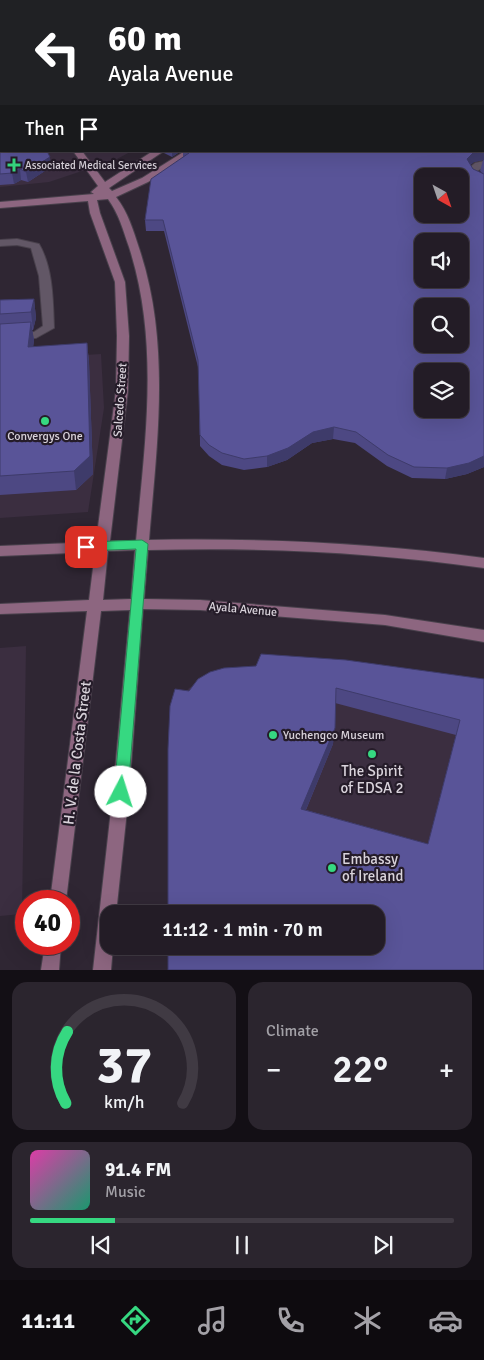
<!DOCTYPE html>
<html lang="en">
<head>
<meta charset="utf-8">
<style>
	:root { --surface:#231c26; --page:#2b252e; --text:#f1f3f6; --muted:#a3a1a7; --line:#403a43; --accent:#36d881 }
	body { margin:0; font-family:Signika,sans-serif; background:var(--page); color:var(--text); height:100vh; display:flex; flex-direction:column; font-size:19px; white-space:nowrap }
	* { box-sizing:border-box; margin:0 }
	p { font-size:16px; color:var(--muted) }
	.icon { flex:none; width:28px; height:28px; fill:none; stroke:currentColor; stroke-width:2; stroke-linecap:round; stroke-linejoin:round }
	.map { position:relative; height:970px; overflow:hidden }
	.panel { display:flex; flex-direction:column; gap:12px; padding:12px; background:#130f15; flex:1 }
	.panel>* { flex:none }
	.top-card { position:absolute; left:0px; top:0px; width:485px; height:152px; box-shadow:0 5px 20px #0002,0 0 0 1px var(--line); background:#202124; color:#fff; overflow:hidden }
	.needle { width:32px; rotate:140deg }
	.buttons { position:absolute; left:414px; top:168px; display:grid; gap:10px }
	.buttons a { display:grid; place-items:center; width:55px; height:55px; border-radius:10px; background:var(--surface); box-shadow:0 5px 20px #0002,0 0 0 1px var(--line); font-size:25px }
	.speed { position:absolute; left:15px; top:890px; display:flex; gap:10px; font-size:25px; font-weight:700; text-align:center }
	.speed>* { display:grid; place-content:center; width:65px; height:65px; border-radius:50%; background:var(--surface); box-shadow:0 5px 20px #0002,0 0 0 1px var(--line); line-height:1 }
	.speed .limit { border:8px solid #d22; background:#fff; color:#111 }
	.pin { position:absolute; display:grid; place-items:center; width:42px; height:42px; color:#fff; margin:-21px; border-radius:10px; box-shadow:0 2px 8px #0006 }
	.me { position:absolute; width:55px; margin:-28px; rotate:5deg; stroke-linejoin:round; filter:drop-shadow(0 0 4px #0008) }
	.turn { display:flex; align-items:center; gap:18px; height:105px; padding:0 25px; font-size:22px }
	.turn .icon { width:65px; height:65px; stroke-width:2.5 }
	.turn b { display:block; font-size:35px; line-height:42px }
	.then { display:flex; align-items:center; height:48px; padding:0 25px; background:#0003; gap:10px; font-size:19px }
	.big { font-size:38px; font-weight:600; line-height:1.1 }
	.panel .widget { flex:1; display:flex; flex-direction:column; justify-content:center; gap:8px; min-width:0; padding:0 18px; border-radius:15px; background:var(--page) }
	.panel .dial { align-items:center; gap:0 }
	.dial svg { height:130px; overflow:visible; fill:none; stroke:var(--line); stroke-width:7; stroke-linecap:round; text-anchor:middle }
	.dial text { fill:var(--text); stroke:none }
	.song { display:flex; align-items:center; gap:15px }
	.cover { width:60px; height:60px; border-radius:8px; background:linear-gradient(135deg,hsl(320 70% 55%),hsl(160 70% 35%)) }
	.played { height:5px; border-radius:2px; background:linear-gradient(90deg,var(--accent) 20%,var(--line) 20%) }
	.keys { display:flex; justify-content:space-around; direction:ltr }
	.heat { display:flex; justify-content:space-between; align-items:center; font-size:28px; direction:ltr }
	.panel .tiles { flex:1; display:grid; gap:12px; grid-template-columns:1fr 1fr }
	.widget:last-child { grid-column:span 2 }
	.trip { position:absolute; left:100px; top:905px; width:285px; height:50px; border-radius:15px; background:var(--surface); box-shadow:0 5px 20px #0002,0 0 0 1px var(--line); font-weight:600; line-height:50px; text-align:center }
	.tab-bar { display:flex; height:80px; justify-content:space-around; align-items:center; background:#0e0b0f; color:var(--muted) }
	.tab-bar .icon { width:35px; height:35px }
	.tab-bar .current { color:var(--accent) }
	.tab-bar b { font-size:22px; color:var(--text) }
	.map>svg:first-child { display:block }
	.built { fill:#3b2e40 }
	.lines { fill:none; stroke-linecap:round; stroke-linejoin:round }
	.stream { fill:#30659e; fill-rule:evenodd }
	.lane-casing { stroke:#49414c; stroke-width:2 }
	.street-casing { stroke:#49414c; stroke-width:2 }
	.secondary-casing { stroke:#49414c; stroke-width:2 }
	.lane { fill:#625766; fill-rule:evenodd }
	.street { fill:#625766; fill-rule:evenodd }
	.secondary { fill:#8d6680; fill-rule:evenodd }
	.wall { fill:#4d4883; fill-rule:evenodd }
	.shaded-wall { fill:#3e3b6a }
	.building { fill:#595498; stroke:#3e3b6a; fill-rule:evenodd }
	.route { fill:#36d881; stroke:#238c54 }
	.poi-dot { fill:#36d881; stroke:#251c29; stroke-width:2 }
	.labels { text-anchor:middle; stroke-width:4.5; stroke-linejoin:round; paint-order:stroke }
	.far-poi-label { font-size:11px; fill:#d9d3db; stroke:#251c29; text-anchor:start }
	.street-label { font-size:12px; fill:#d9d3db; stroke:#251c29 }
	.poi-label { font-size:12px; fill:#d9d3db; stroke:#251c29 }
	.near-street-label { font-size:15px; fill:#d9d3db; stroke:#251c29 }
	.near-poi-label { font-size:15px; fill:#d9d3db; stroke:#251c29 }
</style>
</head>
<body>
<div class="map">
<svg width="484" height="970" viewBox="0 0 484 970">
	<rect width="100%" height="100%" fill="#2f2633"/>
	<path class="built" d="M0 0H381L385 1H1V151H132L115 160 49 182 0 187Z
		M101 354 104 408 88 512 0 518V360Z
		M26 646 22 914 0 916V648Z
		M203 678 484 695V970H170L376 946V914L176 704 189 688Z"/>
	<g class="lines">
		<path class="stream" d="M463 0H471L472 1H464Z"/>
		<g class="lane-casing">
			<path id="lane" d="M484 161V167L477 171 484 177V184L473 179 467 170 475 163Z
				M17 239 39 244C53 268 53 300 54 328L36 338 0 340V334L34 332 43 326 39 276 31 248 17 245 0 246V240Z"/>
		</g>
		<g class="street-casing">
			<path id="street" d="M134 0H143L144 1H135Z"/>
		</g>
		<g class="secondary-casing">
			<path id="secondary" d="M397 0H407L408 1H398Z
				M433 0H443L444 1H434Z
				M0 45H1V50H0Z
				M73 151H82L105 182 153 151H164L109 188 112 191 142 178 185 151H196L148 182 116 197C128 212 133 230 139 248 171 343 157 443 149 540 262 538 372 543 484 558V568C372 552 261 547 148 550L144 599 200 600 385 615 484 630V642L385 625 200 610 143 609 129 792 116 914H109V946H113L111 970H93L113 792 130 610 101 611 66 901H50L87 611 0 614V604L89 600 95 552 0 556V546L96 542 116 390 117 336 115 282 90 213 88 201 0 208V202L94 194 91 192 98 186ZM108 199C119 214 123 230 129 247 160 343 145 442 136 541H110L128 390 129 336 125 282 100 213 97 200ZM135 550 131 599 103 600 108 551Z
				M45 944H61L59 970H41Z"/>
		</g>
		<use href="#lane" class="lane"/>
		<use href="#street" class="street"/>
		<use href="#secondary" class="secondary"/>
	</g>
	<path class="wall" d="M484 29V467L467 474 445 479 412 478 387 466 355 443 333 439 312 443 287 460 267 467 244 470 222 465 209 456 200 446 199 371 164 231H146L145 220 183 157V151H484ZM483 160 480 171 483 174 473 169 470 165 474 162Z
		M0 76 51 167 28 182 21 180 14 184 0 185Z
		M164 151H181L172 157 164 153Z
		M34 299 36 318 33 330H32L34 340 33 347 87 343 89 362 93 474 76 490 0 495V300Z
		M484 679V970H168L189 691ZM335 703 456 735 428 844 306 810 333 744Z"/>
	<path class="shaded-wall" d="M0 11H1V21L0 22Z
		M484 149V160L474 162 465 170 467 159 475 151H484Z
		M172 151H181L172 157Z
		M50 157 51 167 28 182 26 172Z
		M20 169 21 180 14 184 12 173Z
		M34 299 36 318 33 330 31 312Z
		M31 322 34 340 31 366 28 347Z
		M87 343 89 362 93 474 76 490 74 471Z
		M334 427 333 439 312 443 287 460 267 467V456L313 432Z
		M484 456V467L467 474 445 479 447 468Z
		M335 728 333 744 300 824 301 809Z"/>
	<path class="building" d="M0 0H94L96 1H1V11H0Z
		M207 0H389L390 1H205Z
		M0 76 1 77V151H47L50 157 26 172 20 169 12 173 0 174Z
		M184 151H475L467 159 473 169 484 174V456L469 463 447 468 414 467 388 455 356 432 334 427 313 432 288 448 267 456 244 459 222 453 209 445 200 435 198 360 163 220H145L151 179 189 153ZM422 176H460V214H422ZM422 241H460V279H422ZM422 306H460V344H422ZM422 371H460V409H422Z
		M34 299 31 312 0 314V300Z
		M31 322 28 347 87 343 90 456 74 471 0 476V324Z
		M261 654 346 660 484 679V970H168V946H376V914H168V749L170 706 175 689 189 691 198 679 210 672 224 668 256 666ZM336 688 460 720 428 844 301 809 335 728Z"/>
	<path class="route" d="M142 540 148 544 128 792 126 796 121 798 116 796 114 792 136 549 86 551 80 547 86 542Z"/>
	<g class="poi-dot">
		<path d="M11.5 157.5h5v5h5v5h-5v5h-5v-5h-5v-5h5z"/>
		<circle cx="45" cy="421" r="5"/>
		<circle cx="273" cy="735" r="5"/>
		<circle cx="372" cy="754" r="5"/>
		<circle cx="332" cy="868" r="5"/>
	</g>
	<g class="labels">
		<g class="far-poi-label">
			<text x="25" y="169">Associated Medical Services</text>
		</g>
		<g class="street-label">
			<text transform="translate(120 400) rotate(-86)" y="4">Salcedo Street</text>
			<text transform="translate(243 609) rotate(5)" y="4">Ayala Avenue</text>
		</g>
		<g class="poi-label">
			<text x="45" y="440">Convergys One</text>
			<text x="283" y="739" text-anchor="start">Yuchengco Museum</text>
		</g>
		<g class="near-street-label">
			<text transform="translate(77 753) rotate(-83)" y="5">H. V. de la Costa Street</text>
		</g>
		<g class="near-poi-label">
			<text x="372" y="776">The Spirit<tspan x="372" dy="17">of EDSA 2</tspan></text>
			<text x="342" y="864" text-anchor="start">Embassy<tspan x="342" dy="17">of Ireland</tspan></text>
		</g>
	</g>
</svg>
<div class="buttons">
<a><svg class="needle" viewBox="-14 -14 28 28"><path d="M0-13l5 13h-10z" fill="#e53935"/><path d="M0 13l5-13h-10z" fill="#a3a1a7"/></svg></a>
<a><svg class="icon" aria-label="sound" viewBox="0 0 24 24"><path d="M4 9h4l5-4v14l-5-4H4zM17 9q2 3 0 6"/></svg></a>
<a><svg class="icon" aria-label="search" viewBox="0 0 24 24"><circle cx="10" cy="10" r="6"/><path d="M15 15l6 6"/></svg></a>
<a><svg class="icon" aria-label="layers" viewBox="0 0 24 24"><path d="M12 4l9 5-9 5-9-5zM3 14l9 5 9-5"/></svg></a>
</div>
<div class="speed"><div class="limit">40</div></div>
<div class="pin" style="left:86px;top:547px;background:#d93025"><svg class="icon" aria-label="arrive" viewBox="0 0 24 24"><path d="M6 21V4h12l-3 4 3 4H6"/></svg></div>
<svg class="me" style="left:121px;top:792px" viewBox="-20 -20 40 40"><circle r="19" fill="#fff"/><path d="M0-13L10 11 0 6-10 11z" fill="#36d881"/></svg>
<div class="trip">11:12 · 1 min · 70 m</div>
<div class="top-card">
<div class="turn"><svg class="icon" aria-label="left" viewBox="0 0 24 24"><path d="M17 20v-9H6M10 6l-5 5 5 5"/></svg><div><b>60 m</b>Ayala Avenue</div></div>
<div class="then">Then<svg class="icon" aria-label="arrive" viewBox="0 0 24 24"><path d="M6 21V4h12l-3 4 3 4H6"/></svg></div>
</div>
</div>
<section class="panel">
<div class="tiles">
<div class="widget dial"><svg viewBox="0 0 100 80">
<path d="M14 69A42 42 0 1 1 86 69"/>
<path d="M14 69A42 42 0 0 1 15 25" stroke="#36d881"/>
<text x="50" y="56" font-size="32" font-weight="700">37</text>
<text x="50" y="72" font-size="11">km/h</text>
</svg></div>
<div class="widget"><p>Climate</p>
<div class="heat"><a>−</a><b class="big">22°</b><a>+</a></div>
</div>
<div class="widget">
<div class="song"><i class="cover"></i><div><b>91.4 FM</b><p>Music</p></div></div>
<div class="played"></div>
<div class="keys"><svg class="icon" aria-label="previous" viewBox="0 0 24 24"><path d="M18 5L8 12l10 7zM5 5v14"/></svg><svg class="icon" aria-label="pause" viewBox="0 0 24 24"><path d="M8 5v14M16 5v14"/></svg><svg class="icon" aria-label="next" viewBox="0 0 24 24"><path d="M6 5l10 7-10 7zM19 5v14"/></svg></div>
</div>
</div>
</section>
<nav class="tab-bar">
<b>11:11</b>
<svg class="icon current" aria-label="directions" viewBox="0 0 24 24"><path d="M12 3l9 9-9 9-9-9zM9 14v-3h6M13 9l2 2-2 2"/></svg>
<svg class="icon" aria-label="music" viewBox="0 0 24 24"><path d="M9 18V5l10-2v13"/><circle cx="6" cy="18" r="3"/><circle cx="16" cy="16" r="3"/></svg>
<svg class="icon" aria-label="phone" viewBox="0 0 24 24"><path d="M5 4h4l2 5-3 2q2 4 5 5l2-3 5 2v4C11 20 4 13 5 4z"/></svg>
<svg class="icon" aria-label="climate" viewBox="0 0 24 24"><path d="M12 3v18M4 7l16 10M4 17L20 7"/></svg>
<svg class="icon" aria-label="car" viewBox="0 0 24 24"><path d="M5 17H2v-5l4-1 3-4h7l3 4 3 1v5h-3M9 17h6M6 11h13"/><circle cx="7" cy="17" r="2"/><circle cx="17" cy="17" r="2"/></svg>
</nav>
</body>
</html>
